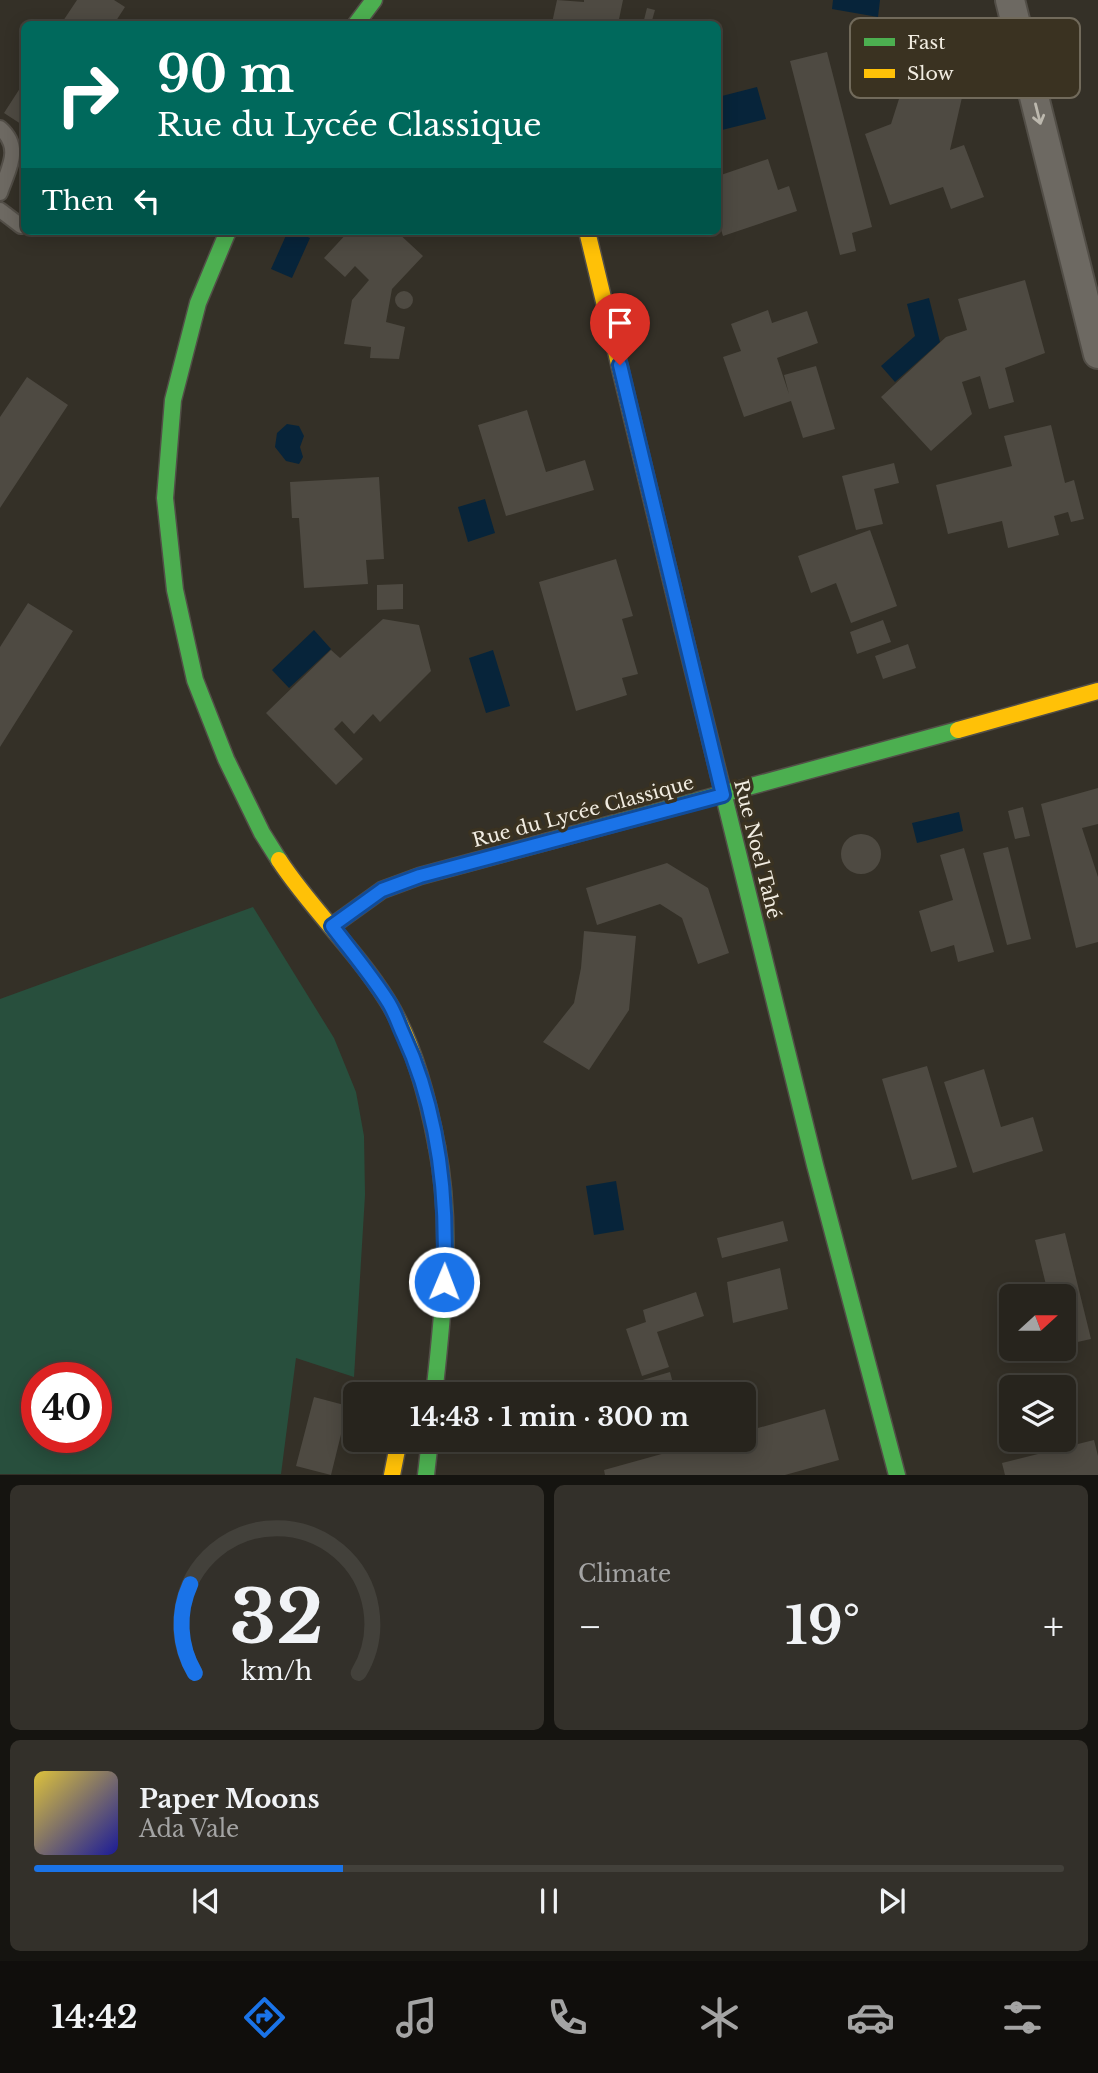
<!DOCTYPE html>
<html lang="en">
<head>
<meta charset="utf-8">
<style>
	:root { --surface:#27241d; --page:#33302a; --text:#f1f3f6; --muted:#a4a4a4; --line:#43413b; --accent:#1a73e8 }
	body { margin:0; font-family:"Libre Baskerville",serif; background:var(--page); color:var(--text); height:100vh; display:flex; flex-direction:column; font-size:26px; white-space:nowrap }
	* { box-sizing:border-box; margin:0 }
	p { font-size:23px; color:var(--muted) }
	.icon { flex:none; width:38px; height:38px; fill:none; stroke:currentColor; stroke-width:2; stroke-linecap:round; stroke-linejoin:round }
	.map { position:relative; height:1475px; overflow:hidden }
	.sheet { display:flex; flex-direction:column; gap:10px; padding:10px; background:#151410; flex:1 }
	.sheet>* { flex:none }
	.top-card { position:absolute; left:21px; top:21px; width:700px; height:214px; border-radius:10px; box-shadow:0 4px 18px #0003,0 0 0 2px var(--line); background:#00695c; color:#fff; overflow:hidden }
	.needle { width:46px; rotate:69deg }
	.tools { position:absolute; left:999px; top:1284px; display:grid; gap:14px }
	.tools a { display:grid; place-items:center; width:77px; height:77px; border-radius:10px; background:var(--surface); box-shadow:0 4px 18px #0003,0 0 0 2px var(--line); font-size:35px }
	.speed { position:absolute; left:21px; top:1362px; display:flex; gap:14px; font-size:35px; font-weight:700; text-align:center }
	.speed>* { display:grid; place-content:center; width:91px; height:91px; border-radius:50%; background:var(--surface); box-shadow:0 4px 18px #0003,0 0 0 2px var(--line); line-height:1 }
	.speed .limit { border:10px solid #d22; background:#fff; color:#111 }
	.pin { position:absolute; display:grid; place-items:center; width:60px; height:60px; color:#fff; margin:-72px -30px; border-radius:50% 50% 50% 0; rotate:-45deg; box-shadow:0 0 7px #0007 }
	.pin .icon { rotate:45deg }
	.me { position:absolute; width:77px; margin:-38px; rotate:1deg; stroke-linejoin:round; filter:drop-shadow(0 0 5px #0008) }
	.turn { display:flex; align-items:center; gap:24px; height:147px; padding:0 21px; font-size:32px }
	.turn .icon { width:91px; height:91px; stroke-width:2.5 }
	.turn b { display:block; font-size:49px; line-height:60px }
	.then { display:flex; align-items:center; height:66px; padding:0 21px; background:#0003; gap:14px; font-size:26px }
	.big { font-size:52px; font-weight:700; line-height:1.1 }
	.sheet .widget { flex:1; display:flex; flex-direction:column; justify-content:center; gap:10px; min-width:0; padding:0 24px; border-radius:10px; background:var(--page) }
	.sheet .dial { align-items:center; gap:0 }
	.dial svg { height:182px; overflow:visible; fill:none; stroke:var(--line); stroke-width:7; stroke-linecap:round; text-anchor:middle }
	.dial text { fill:var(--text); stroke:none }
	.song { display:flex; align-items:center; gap:21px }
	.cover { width:84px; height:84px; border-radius:10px; background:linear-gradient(135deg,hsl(50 70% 55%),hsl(240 70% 35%)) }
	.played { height:7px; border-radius:4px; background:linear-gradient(90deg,var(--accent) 30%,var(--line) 30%) }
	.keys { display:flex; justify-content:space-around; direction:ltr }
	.heat { display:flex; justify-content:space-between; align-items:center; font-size:38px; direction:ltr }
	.sheet .tiles { flex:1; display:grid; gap:10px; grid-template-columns:1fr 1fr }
	.widget:last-child { grid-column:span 2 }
	.trip { position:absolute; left:343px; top:1382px; width:413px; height:70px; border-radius:10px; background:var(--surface); box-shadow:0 4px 18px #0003,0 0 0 2px var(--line); font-weight:700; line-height:70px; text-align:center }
	.menu { display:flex; height:112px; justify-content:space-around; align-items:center; background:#100e0c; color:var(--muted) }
	.menu .icon { width:49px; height:49px }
	.menu .current { color:var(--accent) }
	.menu b { font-size:32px; color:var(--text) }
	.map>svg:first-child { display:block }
	.green { fill:#284f3d; fill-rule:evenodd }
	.water { fill:#07243a }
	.building { fill:#4e4a42 }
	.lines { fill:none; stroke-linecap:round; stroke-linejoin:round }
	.lane-casing { stroke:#524e47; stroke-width:18 }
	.street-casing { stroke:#524e47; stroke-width:32 }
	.fast-casing { stroke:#524e47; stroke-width:19 }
	.slow-casing { stroke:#524e47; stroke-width:19 }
	.lane { stroke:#6d6962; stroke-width:14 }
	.street { stroke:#6d6962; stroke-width:28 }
	.fast { stroke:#4caf50; stroke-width:16 }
	.slow { stroke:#ffc107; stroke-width:16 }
	.oneway { stroke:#bcb8ae }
	.route-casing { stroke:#114b97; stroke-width:18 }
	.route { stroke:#1a73e8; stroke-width:12 }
	.labels { text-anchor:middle; stroke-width:7; stroke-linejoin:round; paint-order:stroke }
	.street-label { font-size:19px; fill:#f1ece1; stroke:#3a3221 }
	.key { fill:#3a3221; stroke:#716a5b; stroke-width:2 }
	.key-label { font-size:19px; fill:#f1ece1 }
</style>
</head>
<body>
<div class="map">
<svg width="1098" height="1475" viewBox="0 0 1098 1475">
	<rect width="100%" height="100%" fill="#343027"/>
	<path class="green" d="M253 907 334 1038 356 1092 364 1136 365 1195 354 1377 296 1358 281 1474H0V999ZM37 1377H96V1437H37Z"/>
	<path class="water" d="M833 0H880L878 17 832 9Z
		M757 87 766 119 718 131V97Z
		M288 231H294L310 238 292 278 271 269Z
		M929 298 940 342 895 382 881 366 915 336 907 304Z
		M287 424 299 426 304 436 300 447 303 457 299 464 286 461 275 447 277 433Z
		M485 499 495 533 468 542 458 507Z
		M314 630 331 649 289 688 272 670Z
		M493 650 510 706 486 713 469 658Z
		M959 812 963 831 917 843 912 823Z
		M616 1181 624 1230 594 1235 586 1186Z"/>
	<path class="building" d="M77 0H114L125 7 114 24H61Z
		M557 0 584 2V0H623L618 24 552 23Z
		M647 8 655 10 651 24H643Z
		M827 52 872 227 852 233 856 251 840 255 790 61Z
		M906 77 963 93 950 150 964 145 984 197 951 209 943 187 890 205 865 134 891 124Z
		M24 82V126L4 113Z
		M768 159 778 190 789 186 797 211 723 236 718 220V176Z
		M349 231H396L423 256 392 289 386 322 405 327 399 359 370 358 371 347 344 344 352 300 369 280 355 266 345 277 324 258Z
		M1025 280 1045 353 1005 368 1014 402 989 409 980 376 962 382 972 414 931 451 881 397 946 337 967 330 958 299Z
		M395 300a9 9 0 1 1 18 0a9 9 0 1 1-18 0Z
		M768 310 772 323 807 311 818 343 777 358 789 394 784 375 816 366 835 429 803 438 791 401 744 417 723 357 741 351 731 324Z
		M27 377 68 405 0 508V417Z
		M527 410 546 472 585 460 594 490 506 516 478 425Z
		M1051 425 1065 483 1074 480 1084 519 1071 522 1068 512 1054 516 1059 535 1008 548 1002 521 948 534 936 485 1012 466 1004 436Z
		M894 463 899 483 874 489 883 524 856 530 842 476Z
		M379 477 384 559 366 560 368 584 304 588 299 518H292L290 482Z
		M870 530 897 606 851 623 836 583 811 593 798 556Z
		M616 559 633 616 622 619 638 674 622 678 627 695 576 711 539 582Z
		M403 584V609L377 610V585Z
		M28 603 73 631 0 747V647Z
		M383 619 419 625 431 671 380 722 373 714 354 734 342 721 334 729 363 759 336 785 266 713 331 650 340 658Z
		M883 620 891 642 857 654 850 632Z
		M908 644 916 668 883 679 875 656Z
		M1098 788V824L1082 828 1098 877V942L1076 948 1041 804Z
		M1023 807 1030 836 1015 839 1008 811Z
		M841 854a20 20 0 1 1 40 0a20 20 0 1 1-40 0Z
		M1008 847 1031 939 1007 945 983 853Z
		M964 848 994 952 958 962 954 945 931 952 919 911 953 900 940 855Z
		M667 863 708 888 729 953 698 964 682 918 660 904 597 925 586 888Z
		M584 931 636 936 629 1010 589 1070 543 1042 574 1003 581 968Z
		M927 1066 957 1167 912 1180 882 1079Z
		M984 1069 1001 1127 1033 1117 1043 1151 973 1173 944 1082Z
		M783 1221 788 1241 722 1258 717 1238Z
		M1065 1233 1091 1339 1064 1345V1297H1036L1048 1293 1035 1240Z
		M780 1268 788 1309 733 1323 727 1282Z
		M696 1292 704 1316 657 1332 669 1367 642 1376 626 1329 646 1322 643 1310Z
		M670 1372 676 1395H639L636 1382Z
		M314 1397 348 1406 331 1475 296 1466Z
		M825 1409 839 1460 785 1475H605L604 1470 712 1440H744V1432Z
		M651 1440H684V1441L654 1449Z
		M1094 1440 1098 1456V1475H1005L1002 1463Z"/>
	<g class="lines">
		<g class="lane-casing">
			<path id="lane" d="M0 128C23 148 8 169 0 193
				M0 210 21 226 24 225"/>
		</g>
		<g class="street-casing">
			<path id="street" d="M1010 0 1098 354"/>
		</g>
		<g class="fast-casing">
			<path id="fast" d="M356 24 374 0
				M228 231 198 303 173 400 165 498 175 590 195 680 226 759 262 833 279 860
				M683 630 815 1165 897 1475
				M332 926 382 890 420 876 958 730
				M434 1395C443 1314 453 1228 437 1147
				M426 1475 430 1440"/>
		</g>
		<g class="slow-casing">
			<path id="slow" d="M587 231 683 630
				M958 730 1098 691
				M279 860C311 909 356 950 387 1000 413 1041 428 1099 437 1147
				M392 1475 399 1440"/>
		</g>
		<use href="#lane" class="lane"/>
		<use href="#street" class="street"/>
		<use href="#fast" class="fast"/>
		<use href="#slow" class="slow"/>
	</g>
	<defs><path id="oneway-shaft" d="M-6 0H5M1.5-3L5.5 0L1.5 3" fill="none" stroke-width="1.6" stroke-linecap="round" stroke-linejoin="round" transform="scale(1.75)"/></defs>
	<use class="oneway" href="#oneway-shaft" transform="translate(1038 114) rotate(76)"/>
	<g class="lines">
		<g class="route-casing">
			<path id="route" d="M444 1282C448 1198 439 1111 403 1034 398 1023 394 1010 387 1000 371 975 351 951 332 926L382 890 420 876 723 795 620 365"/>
		</g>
		<use href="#route" class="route"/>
	</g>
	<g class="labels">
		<g class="street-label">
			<text transform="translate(583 811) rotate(-15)" y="7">Rue du Lycée Classique</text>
			<text transform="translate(758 849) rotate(76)" y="7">Rue Noel Tahé</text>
		</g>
	</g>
	<rect x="850" y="18" width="230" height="80" rx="10" class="key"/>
	<rect x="864" y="38" width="31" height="8" fill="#4caf50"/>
	<rect x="864" y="69" width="31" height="9" fill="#ffc107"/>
	<g class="key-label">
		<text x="907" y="49">Fast</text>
		<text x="907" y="80">Slow</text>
	</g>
</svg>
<div class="tools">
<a><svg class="needle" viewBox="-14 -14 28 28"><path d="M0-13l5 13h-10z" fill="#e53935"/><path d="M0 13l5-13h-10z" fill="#a4a4a4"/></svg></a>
<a><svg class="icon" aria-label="layers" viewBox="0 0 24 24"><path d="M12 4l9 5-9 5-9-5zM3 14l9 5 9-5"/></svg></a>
</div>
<div class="speed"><div class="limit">40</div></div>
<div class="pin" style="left:620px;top:365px;background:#d93025"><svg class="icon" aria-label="arrive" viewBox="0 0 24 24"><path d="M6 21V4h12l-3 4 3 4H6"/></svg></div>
<svg class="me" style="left:444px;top:1282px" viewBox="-20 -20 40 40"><circle r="17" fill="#1a73e8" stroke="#fff" stroke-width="3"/><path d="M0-11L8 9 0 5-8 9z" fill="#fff"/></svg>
<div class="trip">14:43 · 1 min · 300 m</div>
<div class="top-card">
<div class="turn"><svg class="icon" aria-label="right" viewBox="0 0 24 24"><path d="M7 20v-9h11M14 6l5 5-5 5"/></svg><div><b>90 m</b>Rue du Lycée Classique</div></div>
<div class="then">Then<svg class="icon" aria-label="left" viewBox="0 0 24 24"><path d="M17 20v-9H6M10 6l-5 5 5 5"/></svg></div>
</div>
</div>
<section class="sheet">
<div class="tiles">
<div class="widget dial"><svg viewBox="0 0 100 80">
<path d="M14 69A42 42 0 1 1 86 69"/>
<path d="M14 69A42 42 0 0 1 12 30" stroke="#1a73e8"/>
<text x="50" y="56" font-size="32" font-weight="700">32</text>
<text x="50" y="72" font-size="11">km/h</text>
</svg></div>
<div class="widget"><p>Climate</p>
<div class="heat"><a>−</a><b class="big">19°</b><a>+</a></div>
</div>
<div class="widget">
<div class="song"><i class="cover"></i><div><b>Paper Moons</b><p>Ada Vale</p></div></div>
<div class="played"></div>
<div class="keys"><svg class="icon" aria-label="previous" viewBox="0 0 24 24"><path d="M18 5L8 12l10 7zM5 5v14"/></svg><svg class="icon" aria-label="pause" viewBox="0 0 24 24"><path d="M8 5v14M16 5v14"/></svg><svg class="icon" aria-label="next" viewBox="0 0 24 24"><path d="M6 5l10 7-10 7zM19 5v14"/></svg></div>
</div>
</div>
</section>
<nav class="menu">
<b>14:42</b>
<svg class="icon current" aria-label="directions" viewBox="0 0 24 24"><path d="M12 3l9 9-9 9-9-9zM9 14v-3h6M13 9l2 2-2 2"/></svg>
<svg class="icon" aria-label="music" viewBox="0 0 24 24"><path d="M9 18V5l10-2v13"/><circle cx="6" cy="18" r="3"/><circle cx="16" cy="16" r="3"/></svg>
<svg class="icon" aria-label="phone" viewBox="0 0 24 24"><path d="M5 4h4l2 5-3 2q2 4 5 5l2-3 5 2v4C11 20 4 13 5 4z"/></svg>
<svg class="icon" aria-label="climate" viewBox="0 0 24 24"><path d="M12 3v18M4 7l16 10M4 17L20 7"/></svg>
<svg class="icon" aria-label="car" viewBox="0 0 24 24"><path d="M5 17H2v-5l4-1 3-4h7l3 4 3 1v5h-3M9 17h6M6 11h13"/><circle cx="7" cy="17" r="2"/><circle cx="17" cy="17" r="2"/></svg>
<svg class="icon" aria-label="filters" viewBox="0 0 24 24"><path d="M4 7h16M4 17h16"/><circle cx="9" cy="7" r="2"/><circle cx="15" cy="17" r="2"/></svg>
</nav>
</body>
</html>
